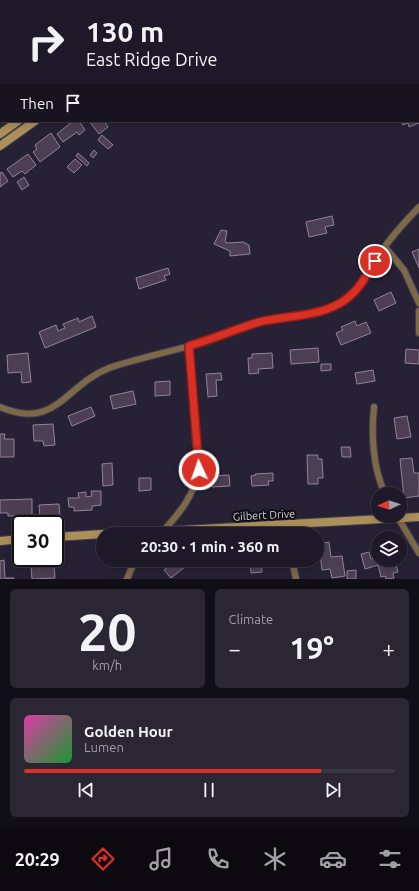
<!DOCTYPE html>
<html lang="en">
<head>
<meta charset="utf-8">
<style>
	:root { --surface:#1d1928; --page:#2a2634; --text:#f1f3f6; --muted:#a0a0a8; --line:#3b3845; --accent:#d93025 }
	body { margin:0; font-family:Ubuntu,sans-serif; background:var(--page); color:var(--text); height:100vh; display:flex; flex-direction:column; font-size:15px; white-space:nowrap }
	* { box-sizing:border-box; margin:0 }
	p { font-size:13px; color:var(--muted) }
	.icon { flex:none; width:22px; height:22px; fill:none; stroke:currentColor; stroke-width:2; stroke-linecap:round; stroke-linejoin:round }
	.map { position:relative; height:579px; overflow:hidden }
	.drawer { display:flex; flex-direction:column; gap:10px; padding:10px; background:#100e16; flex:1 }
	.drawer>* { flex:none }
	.guide { position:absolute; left:0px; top:0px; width:419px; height:122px; box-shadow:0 2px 10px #0003,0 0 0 1px var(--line); background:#1d1928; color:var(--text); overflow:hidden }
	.needle { width:26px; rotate:267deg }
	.tools { position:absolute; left:371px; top:487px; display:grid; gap:8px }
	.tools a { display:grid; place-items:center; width:36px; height:36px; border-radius:50%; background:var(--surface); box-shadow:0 2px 10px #0003,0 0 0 1px var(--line); font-size:20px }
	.speed { position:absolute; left:12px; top:515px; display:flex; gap:8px; font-size:20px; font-weight:700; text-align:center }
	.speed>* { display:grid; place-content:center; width:52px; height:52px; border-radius:50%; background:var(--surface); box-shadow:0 2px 10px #0003,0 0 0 1px var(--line); line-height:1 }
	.speed .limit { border:2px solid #111; border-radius:6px; background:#fff; color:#111 }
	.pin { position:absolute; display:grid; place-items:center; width:34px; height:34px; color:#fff; margin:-17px; border:2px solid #fff; border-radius:50%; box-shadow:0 1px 4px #0007 }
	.me { position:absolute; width:44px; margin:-22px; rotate:357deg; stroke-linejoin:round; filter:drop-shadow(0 0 3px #0008) }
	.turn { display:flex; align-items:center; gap:14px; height:84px; padding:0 20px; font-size:18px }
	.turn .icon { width:52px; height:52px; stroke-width:2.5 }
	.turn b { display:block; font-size:28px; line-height:34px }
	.then { display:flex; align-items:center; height:38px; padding:0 20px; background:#0003; gap:8px; font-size:15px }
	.big { font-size:30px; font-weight:700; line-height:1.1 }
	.drawer .tile { flex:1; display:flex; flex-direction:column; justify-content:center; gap:6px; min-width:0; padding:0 14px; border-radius:6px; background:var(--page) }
	.drawer .dial { align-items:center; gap:0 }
	.dial b { font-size:52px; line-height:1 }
	.song { display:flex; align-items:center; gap:12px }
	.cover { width:48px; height:48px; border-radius:6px; background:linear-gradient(135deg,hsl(320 70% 55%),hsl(130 70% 35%)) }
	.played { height:4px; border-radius:2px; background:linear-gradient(90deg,var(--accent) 80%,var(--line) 80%) }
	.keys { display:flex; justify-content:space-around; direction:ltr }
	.heat { display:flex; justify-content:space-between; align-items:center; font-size:22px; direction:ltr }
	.drawer .tiles { flex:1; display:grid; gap:10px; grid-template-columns:1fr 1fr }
	.tile:last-child { grid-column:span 2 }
	.trip { position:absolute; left:96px; top:527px; width:228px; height:40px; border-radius:20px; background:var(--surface); box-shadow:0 2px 10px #0003,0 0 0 1px var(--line); font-weight:700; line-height:40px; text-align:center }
	.tab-bar { display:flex; height:64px; justify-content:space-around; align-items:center; background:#0c0a10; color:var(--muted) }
	.tab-bar .icon { width:28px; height:28px }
	.tab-bar .current { color:var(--accent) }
	.tab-bar b { font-size:18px; color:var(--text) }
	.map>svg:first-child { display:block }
	.building { fill:#4c3f53; stroke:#92839b }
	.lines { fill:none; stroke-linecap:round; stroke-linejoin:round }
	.street-casing { stroke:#423d50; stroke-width:8 }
	.secondary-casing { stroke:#423d50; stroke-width:10 }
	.street { stroke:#7b6948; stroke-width:6 }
	.secondary { stroke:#ad9059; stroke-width:8 }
	.route-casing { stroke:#8d1f18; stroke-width:10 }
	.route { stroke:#d93025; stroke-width:7 }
	.labels { text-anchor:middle; stroke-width:4; stroke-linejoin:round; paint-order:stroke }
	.street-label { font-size:11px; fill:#d2cfdd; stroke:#0f0d16 }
</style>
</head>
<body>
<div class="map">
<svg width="419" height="579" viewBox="0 0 419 579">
	<rect width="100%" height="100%" fill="#272135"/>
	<path class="building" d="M1 23V44H0V24Z
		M419 107V123L409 127 408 123 403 125 401 121H418Z
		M73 121H79L85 130 79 135 77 132 63 142 57 134Z
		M89 121H104L108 127 99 134Z
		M51 133 60 147 40 162 33 152 37 149 35 145Z
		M102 135 113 145 108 149 98 140Z
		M94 150 97 153 93 158 90 155Z
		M78 153 89 163 87 166 76 156Z
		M28 154 36 165 25 174 22 171 13 177 7 169Z
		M75 159 82 165 74 173 67 167Z
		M2 172 8 181 0 187V173Z
		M24 177 29 185 22 190 17 182Z
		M332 216 334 225 325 227 327 233 309 237 306 222Z
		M221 230 227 231 225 242 228 243 243 242 249 245 250 254 230 256V251L214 244Z
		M419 249V268L412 252Z
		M168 268 170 274 164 276 166 280 139 289 136 278Z
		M391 292 396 303 379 311 374 300Z
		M92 316 96 327 45 348 39 332 56 325 58 331 65 328 63 324 78 318 79 322Z
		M355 321 357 326 366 322 371 333 341 345 336 333 343 330 341 327Z
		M318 348 319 362 291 364 290 350Z
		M406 349 419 350V364L405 363Z
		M28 353 31 382 22 383 21 372 8 373 7 355Z
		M272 353 273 368 258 369 259 373 249 374 248 358H252V354Z
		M321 364H331V370L321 371Z
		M373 370 375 381 357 384 355 373Z
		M221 373 222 380H216L217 396 208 397 206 374Z
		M170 381V395L155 396V382Z
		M133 391 136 404 113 409 110 396Z
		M91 407 95 416 72 426 68 416Z
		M407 416 411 437 397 439 394 418Z
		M53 424 55 445 44 446 43 441H34L33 425Z
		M0 434H5L4 439H14V457H0Z
		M341 447H350L351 457H342Z
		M307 455H318V459H322L323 478H318V484H308Z
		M412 458 414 473H419V496L404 498 400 459Z
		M112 463 113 485 103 486 102 464Z
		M273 473V481H268L269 485 252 486 251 476 256 475 255 474Z
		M229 475 230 486 212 487V476Z
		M139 478H151V490L139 491Z
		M91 491H101V505L92 506V510L74 511V507H69L68 498H79L78 493 86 492V497L92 496Z
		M32 499V515L8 516V513H0V500Z
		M59 504 60 516 40 517 39 505Z
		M329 542 331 557 342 556 345 576 332 578 330 569 322 570 319 544Z
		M369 552 371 559 378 557V560H387L388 563 395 561 398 572 393 573 394 578 386 579 385 576 381 577 378 565 365 569 361 554Z
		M4 560 5 578H14V579H0V561Z
		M176 560H181L186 566 171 578 164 570Z
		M250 560H261L262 572 251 573Z
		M54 565 55 578 32 579 31 566Z
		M356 570V579H347V571Z"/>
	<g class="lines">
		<g class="street-casing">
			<path id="street" d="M58 0 59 1
				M0 95 1 96
				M385 247 404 270 419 303
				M419 333V311
				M0 407C56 431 65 385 109 368 138 358 170 352 200 343 224 336 247 325 272 319 294 315 319 316 339 304 360 293 370 267 384 248 394 233 407 220 419 207
				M374 407C371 435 373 468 385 494
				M397 516 419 553
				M283 525 286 534
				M163 531C180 513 194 495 199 470L189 346
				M292 560 296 579
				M127 579 135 560"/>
		</g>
		<g class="secondary-casing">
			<path id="secondary" d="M168 1 169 0
				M188 1 190 0
				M0 134 18 121
				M0 146 35 121
				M110 534 419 517
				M55 537 103 534
				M0 541 21 539"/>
		</g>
		<use href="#street" class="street"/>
		<use href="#secondary" class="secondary"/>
	</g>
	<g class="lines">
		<g class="route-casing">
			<path id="route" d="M199 470 189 346C213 339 236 329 259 322 293 314 332 318 356 290 364 281 369 271 375 261"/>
		</g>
		<use href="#route" class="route"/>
	</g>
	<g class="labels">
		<g class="street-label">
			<text transform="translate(264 515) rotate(-3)" y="4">Gilbert Drive</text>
		</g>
	</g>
</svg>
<div class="tools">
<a><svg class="needle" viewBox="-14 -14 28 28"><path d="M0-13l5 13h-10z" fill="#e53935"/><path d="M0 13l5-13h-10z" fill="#a0a0a8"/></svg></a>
<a><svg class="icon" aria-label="layers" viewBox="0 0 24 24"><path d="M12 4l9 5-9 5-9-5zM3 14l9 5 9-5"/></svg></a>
</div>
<div class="speed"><div class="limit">30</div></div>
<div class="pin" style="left:375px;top:261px;background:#d93025"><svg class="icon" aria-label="arrive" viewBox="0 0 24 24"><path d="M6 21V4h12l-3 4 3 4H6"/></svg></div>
<svg class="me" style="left:199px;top:470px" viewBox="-20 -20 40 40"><circle r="17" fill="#d93025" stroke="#fff" stroke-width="3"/><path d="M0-11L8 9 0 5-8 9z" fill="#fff"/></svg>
<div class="trip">20:30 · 1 min · 360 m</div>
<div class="guide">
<div class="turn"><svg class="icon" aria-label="right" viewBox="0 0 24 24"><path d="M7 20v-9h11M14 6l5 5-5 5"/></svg><div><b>130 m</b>East Ridge Drive</div></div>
<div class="then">Then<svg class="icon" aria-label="arrive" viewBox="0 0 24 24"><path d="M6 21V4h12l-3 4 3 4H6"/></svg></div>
</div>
</div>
<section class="drawer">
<div class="tiles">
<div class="tile dial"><b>20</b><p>km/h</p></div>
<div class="tile"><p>Climate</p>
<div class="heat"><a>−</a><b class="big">19°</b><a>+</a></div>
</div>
<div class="tile">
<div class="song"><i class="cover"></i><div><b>Golden Hour</b><p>Lumen</p></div></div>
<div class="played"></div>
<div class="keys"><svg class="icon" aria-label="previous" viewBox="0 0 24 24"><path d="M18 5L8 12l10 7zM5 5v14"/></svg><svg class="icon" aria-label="pause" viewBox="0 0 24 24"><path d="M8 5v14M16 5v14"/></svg><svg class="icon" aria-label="next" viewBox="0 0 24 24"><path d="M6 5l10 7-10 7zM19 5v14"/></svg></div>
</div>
</div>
</section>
<nav class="tab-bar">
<b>20:29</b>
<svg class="icon current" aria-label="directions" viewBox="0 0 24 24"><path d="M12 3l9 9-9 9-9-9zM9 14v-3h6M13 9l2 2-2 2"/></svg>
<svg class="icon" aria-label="music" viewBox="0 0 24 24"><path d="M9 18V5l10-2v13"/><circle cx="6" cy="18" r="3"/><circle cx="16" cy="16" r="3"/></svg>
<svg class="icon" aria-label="phone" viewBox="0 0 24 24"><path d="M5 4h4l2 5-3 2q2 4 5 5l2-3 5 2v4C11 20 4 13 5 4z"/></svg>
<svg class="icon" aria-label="climate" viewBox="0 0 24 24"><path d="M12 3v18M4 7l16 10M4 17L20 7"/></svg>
<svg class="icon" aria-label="car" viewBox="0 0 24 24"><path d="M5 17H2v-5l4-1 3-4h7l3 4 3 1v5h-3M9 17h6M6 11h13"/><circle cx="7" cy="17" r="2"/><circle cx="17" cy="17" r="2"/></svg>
<svg class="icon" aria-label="filters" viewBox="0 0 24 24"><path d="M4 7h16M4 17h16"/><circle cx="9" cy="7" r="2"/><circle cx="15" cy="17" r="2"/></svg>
</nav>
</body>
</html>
